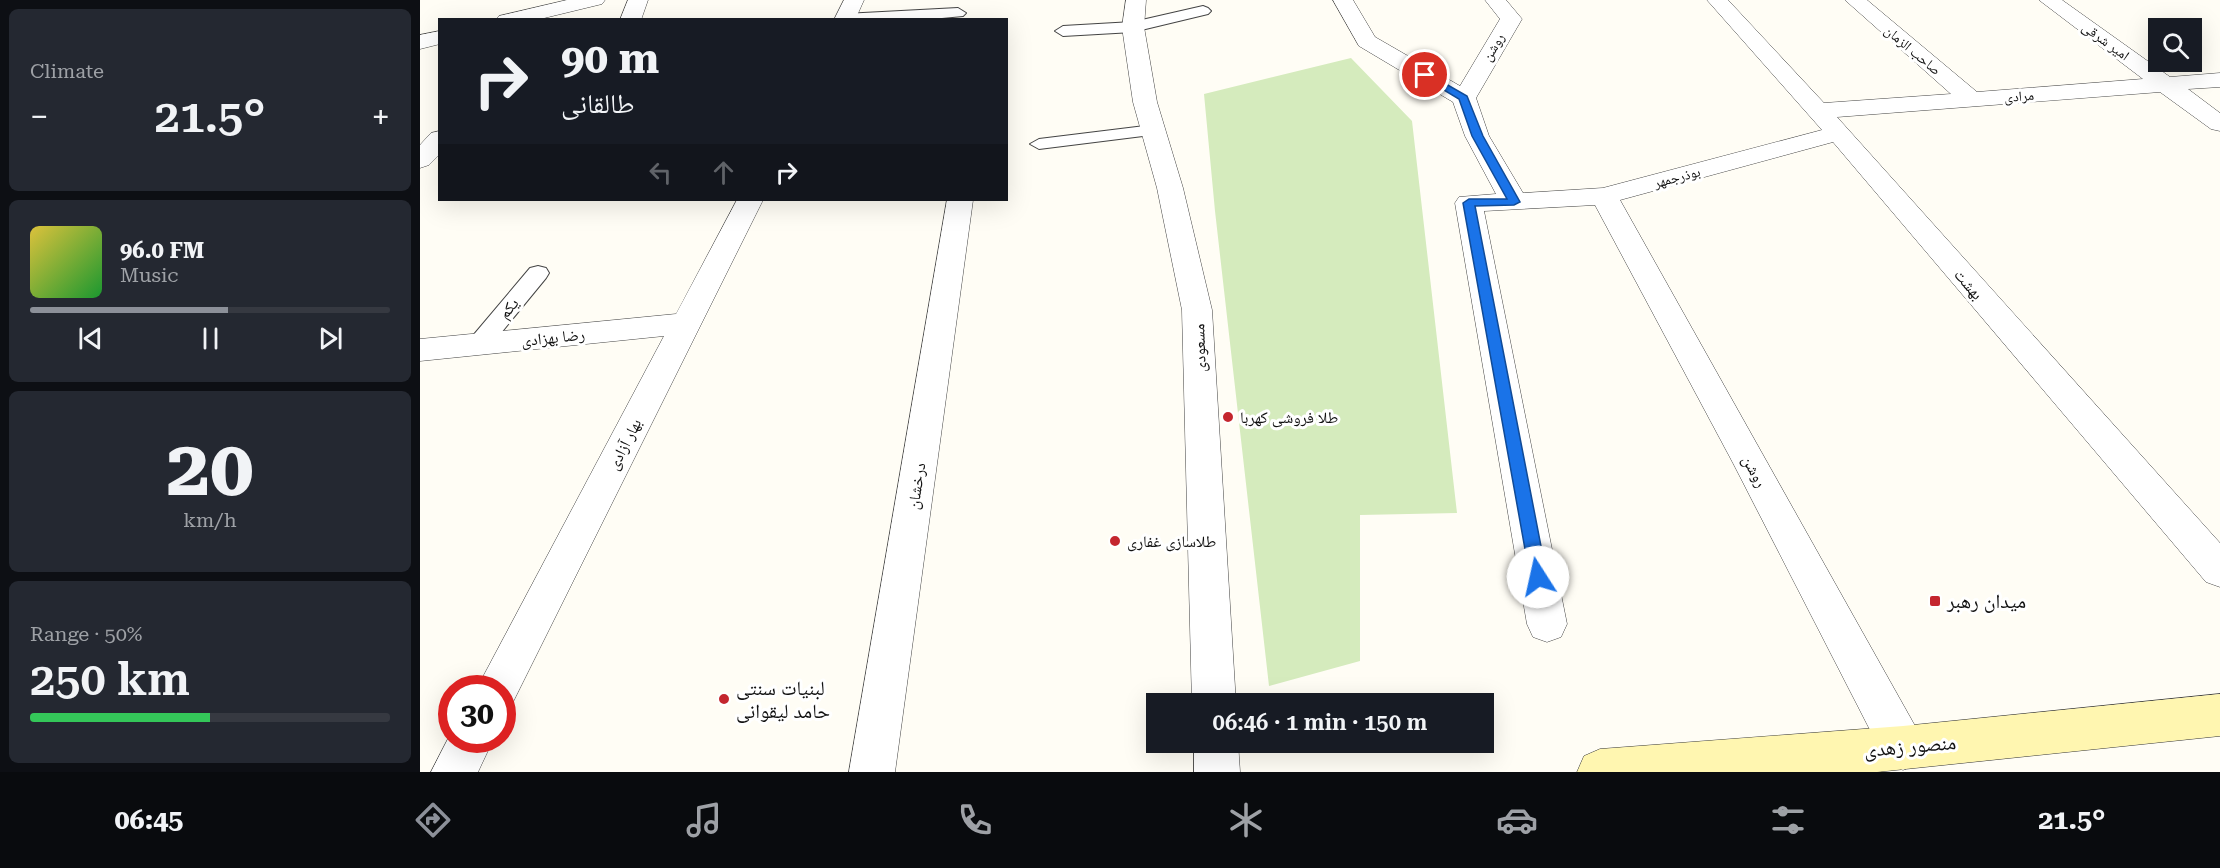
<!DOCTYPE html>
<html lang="en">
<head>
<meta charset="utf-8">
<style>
	:root { --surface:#171b24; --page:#242831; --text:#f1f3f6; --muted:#9ea1a6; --line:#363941; --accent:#8c9099 }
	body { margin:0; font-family:"Roboto Serif","Noto Naskh Arabic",serif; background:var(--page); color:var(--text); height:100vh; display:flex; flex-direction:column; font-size:22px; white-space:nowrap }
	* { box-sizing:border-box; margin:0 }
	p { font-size:20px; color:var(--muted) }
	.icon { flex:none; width:33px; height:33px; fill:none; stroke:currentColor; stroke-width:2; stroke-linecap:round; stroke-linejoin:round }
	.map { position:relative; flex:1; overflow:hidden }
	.sheet { display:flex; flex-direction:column; gap:9px; padding:9px; background:#0d0f14; width:420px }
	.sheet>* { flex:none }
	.top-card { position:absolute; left:18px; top:18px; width:570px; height:183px; border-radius:0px; box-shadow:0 6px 24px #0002; background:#171b24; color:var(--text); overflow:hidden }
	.tools { position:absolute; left:1728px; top:18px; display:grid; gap:12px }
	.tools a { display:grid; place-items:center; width:54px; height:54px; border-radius:0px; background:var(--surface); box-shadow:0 6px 24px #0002; font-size:30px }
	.speed { position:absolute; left:18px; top:675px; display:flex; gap:12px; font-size:30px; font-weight:700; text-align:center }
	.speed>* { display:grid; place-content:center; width:78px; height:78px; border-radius:50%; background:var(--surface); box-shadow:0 6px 24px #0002; line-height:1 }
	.speed .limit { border:9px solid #d22; background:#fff; color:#111 }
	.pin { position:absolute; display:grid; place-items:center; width:51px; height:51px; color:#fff; margin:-26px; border:3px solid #fff; border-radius:50%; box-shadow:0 2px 6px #0007 }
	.me { position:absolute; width:66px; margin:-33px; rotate:350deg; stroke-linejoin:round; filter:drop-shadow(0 0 4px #0008) }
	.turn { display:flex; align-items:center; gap:21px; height:126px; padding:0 24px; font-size:27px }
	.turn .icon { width:78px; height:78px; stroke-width:2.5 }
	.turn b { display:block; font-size:42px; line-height:51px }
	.lanes { display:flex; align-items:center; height:57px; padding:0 24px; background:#0003; justify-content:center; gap:30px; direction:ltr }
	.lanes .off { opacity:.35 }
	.big { font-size:45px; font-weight:600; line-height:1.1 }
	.sheet .widget { flex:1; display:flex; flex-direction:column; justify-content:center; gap:9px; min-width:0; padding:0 21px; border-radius:9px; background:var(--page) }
	.sheet .dial { align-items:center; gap:0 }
	.dial b { font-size:78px; line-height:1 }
	.song { display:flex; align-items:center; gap:18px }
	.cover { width:72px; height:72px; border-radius:9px; background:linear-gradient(135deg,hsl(50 70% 55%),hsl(130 70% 35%)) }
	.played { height:6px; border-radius:3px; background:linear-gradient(90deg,var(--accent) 55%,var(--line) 55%) }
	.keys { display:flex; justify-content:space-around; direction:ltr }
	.heat { display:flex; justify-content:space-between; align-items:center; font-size:33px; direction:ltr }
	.charge { height:9px; border-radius:4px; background:linear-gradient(90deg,#34c759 50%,var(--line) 0) }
	.trip { position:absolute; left:726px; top:693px; width:348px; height:60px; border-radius:0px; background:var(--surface); box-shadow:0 6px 24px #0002; font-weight:600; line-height:60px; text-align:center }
	.dock { display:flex; height:96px; justify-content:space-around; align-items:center; background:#090b0e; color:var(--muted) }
	.dock .icon { width:42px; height:42px }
	.dock .on { color:var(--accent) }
	.dock b { font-size:27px; color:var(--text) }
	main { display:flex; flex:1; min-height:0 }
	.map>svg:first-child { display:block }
	.green { fill:#d5ebbd }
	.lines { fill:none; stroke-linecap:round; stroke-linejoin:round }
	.lane-casing { stroke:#444; stroke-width:2 }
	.street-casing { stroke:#444; stroke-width:1 }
	.secondary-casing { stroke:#333; stroke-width:1 }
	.lane { fill:#fff; fill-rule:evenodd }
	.street { fill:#fff; fill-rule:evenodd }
	.secondary { fill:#fff6b0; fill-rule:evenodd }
	.route { fill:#1a73e8; stroke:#114b97; stroke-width:1.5 }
	.poi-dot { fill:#c4262e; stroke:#fff; stroke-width:2 }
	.labels { text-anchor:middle; stroke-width:6; stroke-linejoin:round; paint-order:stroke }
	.far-street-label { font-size:14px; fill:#111; stroke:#fff }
	.street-label { font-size:16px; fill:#111; stroke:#fff }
	.poi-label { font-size:16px; fill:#111; stroke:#fff; text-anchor:start }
	.near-poi-label { font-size:20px; fill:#111; stroke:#fff; text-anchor:start }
	.near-street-label { font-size:20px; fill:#111; stroke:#fff }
</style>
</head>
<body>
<main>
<section class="sheet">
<div class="widget"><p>Climate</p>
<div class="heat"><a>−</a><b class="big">21.5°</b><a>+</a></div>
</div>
<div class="widget">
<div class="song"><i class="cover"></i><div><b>96.0 FM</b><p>Music</p></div></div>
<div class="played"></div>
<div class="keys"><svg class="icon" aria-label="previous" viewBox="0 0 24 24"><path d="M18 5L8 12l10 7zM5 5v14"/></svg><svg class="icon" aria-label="pause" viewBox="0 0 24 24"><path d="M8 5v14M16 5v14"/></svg><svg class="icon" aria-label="next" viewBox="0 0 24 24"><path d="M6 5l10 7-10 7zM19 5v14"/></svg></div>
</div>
<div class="widget dial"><b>20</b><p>km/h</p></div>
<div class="widget"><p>Range · 50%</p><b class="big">250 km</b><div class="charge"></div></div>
</section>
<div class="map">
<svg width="1800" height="772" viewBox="0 0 1800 772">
	<rect width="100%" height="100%" fill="#fffdf5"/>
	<path class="green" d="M931 58 992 121 1037 513 940 515V661L849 686 795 211 784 94Z"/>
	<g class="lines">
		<g class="lane-casing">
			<path id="lane" d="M783 6 788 8 791 11 788 14 713 32 643 36 635 31 643 26 713 22Z
				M538 8 546 13 543 16 501 20 416 19 424 14Z
				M733 125 742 130 739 134 619 149 610 144 619 139Z
				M118 266 126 268 129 273 126 278 67 350 59 352 51 350 47 344 51 338 110 268Z"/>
		</g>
		<g class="street-casing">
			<path id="street" d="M147 0H185L182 4 116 20H76L79 16Z
				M208 0H228L221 20H200Z
				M424 0H444L435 20H414Z
				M706 0H726L724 27 737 102 763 188 792 310 816 704H772L762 310 737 188 713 102 702 27Z
				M913 0H933L955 37 1040 86 1080 19 1065 0H1086L1102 19 1056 98 1069 136 1103 193 1183 188 1402 130 1287 0H1308L1404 103 1531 94 1425 0H1447L1557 92 1723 79 1619 0H1642L1750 77 1800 73V87L1768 89 1800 113V131L1791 129 1740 92 1417 117 1800 543V587L1786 582 1413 142 1200 200 1499 733 1505 748 1499 763 1483 770 1467 763 1313 463 1175 205 1064 211 1147 624 1141 637 1127 642 1113 637 1107 624 1035 203 1039 197 1076 194 1045 136 1033 102 939 46Z
				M20 31V44L0 49V35Z
				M20 131V154L9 165 0 168V145L11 133Z
				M317 200H343L93 702 82 706V688H57L244 336 0 361V339L256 314Z
				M527 200H553L475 772H429Z
				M32 731V740H73L58 772H11Z
				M774 742H818L820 772H774Z"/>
		</g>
		<g class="secondary-casing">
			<path id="secondary" d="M1800 694V736L1457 772H1157L1164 756 1180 749 1483 726Z"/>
		</g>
		<use href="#lane" class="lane"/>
		<use href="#street" class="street"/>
		<use href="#secondary" class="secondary"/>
	</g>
	<path class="route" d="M1005 72 1047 96 1063 136 1100 202 1094 205 1055 206 1127 577 1124 582H1113L1110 577 1043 203 1049 199H1087L1052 136 1039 99 1002 77 1000 75Z"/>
	<g class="poi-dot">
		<circle cx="808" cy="417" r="6"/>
		<circle cx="695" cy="541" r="6"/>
		<rect x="1509" y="595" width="12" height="12" rx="3"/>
		<circle cx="304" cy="699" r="6"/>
	</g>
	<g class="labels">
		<g class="far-street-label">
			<text transform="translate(1686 41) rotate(36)" y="5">امیر شرقی</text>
			<text transform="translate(1073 47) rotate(-59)" y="5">روشن</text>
			<text transform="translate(1493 50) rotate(40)" y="5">صاحب الزمان</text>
			<text transform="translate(1599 96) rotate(-5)" y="5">مرادی</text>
			<text transform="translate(1257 177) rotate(-15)" y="5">بوذرجمهر</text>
		</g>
		<g class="street-label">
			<text transform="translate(1549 284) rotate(49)" y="6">بهشت</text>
			<text transform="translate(88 308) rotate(-51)" y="6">یکم</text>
			<text transform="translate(133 337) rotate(-6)" y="6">رضا بهزادی</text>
			<text transform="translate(779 348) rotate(-92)" y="6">مسعودی</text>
			<text transform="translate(204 444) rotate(-63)" y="6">بهار آزادی</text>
			<text transform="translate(1335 471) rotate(62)" y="6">روشن</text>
			<text transform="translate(496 486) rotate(-81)" y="6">درخشان</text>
		</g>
		<g class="poi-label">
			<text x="820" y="423">طلا فروشی کهربا</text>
			<text x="707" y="547">طلاسازی غفاری</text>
		</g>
		<g class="near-poi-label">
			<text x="1527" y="608">میدان رهبر</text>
			<text x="316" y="695">لبنیات سنتی<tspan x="316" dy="23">حامد لیقوانی</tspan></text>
		</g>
		<g class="near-street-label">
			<text transform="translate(1490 746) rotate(-5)" y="7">منصور زهدی</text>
		</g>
	</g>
</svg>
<div class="tools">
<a><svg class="icon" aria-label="search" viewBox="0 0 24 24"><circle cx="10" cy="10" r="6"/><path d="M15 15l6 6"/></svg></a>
</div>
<div class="speed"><div class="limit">30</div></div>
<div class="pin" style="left:1005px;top:75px;background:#d93025"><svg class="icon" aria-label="arrive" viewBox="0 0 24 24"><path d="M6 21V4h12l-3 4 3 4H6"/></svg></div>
<svg class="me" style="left:1118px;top:577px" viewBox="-20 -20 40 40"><circle r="19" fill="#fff"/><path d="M0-13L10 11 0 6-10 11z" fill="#1a73e8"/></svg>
<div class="trip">06:46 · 1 min · 150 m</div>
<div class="top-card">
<div class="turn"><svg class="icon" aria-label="right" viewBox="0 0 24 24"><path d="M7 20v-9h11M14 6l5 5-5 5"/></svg><div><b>90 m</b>طالقانی</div></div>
<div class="lanes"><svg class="icon off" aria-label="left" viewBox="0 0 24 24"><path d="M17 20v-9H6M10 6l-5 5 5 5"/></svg><svg class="icon off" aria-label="ahead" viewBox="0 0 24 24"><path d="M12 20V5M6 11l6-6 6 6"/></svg><svg class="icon" aria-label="right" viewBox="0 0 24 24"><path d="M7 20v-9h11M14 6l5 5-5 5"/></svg></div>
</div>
</div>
</main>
<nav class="dock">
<b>06:45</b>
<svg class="icon on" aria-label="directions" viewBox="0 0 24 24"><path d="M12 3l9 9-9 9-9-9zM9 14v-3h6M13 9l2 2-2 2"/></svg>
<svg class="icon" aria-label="music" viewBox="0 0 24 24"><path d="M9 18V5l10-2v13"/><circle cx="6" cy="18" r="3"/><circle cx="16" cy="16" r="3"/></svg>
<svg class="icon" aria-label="phone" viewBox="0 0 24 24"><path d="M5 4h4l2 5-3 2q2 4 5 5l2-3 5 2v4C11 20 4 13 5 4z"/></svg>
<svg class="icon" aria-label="climate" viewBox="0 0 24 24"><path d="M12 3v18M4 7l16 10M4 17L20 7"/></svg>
<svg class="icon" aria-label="car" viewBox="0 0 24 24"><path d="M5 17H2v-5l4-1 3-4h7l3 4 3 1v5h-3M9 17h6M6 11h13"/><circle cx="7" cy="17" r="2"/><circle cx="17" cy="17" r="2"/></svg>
<svg class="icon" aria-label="filters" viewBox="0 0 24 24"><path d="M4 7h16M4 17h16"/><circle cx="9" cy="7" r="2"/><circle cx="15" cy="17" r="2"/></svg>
<b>21.5°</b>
</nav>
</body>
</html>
